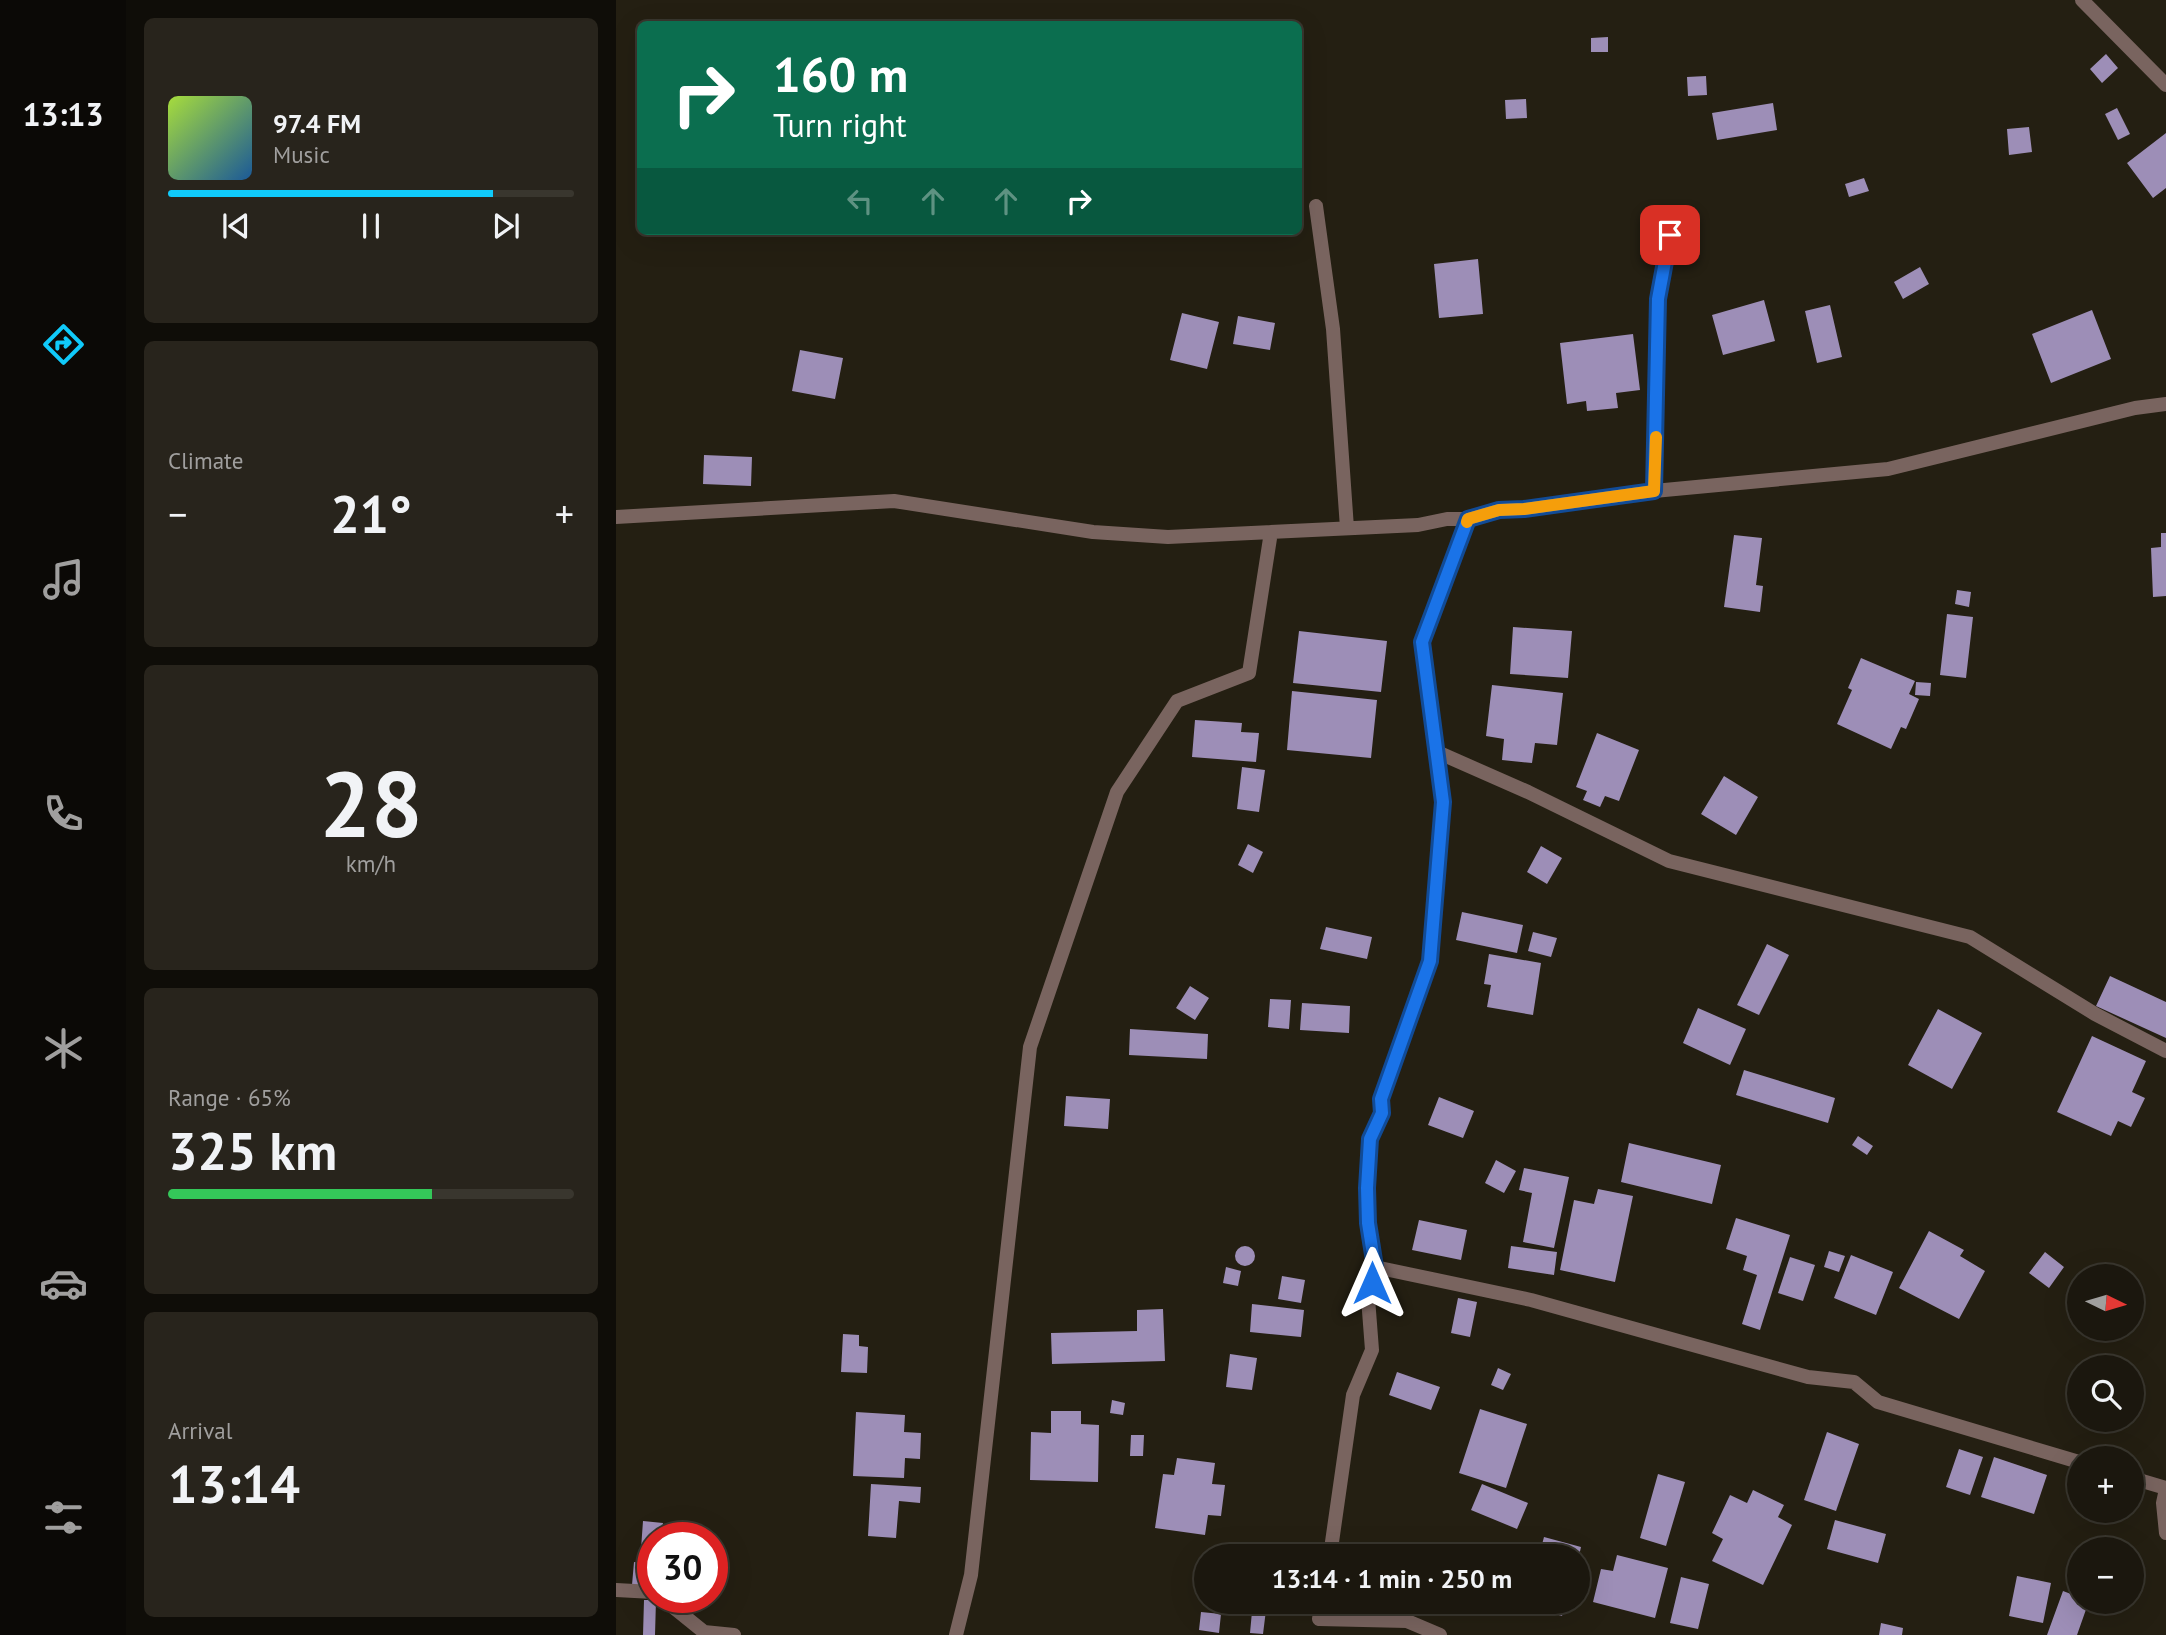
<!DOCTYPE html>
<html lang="en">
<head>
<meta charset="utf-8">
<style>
	:root { --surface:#1b170e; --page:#28241c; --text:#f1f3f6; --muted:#a09f9e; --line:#39362e; --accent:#10cafa }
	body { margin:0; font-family:"PT Sans",sans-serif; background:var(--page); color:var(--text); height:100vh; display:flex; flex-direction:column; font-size:26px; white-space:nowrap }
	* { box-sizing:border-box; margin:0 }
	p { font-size:23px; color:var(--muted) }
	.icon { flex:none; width:38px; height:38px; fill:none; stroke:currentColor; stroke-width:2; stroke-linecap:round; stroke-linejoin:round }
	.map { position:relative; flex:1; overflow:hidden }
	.details { display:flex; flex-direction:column; gap:18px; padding:18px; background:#0f0d08; width:490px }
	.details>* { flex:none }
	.guide { position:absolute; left:21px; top:21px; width:665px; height:214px; border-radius:10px; box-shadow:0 7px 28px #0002,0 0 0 2px var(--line); background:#0b6e4f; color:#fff; overflow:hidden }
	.needle { width:46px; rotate:95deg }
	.controls { position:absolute; left:1451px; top:1264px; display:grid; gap:14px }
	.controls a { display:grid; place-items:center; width:77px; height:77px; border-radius:50%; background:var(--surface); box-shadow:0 7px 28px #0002,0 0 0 2px var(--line); font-size:35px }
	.speed { position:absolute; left:21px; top:1522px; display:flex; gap:14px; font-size:35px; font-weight:700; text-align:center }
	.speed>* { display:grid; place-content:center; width:91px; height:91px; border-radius:50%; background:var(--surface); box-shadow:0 7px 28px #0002,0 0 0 2px var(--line); line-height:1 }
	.speed .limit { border:10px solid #d22; background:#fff; color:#111 }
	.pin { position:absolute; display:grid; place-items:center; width:60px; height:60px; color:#fff; margin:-30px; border-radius:14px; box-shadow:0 4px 10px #0006 }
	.me { position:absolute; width:77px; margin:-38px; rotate:0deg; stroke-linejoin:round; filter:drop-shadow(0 0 5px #0008) }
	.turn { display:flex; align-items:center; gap:24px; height:147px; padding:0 21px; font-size:32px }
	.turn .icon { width:91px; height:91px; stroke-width:2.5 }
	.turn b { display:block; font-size:49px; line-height:60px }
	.lanes { display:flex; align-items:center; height:66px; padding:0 21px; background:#0003; justify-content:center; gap:35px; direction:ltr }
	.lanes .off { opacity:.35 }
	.big { font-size:52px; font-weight:800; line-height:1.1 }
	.details .tile { flex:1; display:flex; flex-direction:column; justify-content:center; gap:10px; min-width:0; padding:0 24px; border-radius:10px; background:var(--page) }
	.details .dial { align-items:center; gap:0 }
	.dial b { font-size:91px; line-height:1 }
	.song { display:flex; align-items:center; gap:21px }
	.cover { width:84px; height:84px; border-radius:10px; background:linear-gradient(135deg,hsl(80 70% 55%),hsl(210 70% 35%)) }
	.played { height:7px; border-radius:4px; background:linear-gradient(90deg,var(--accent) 80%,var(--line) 80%) }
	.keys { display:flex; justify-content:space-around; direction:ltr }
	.heat { display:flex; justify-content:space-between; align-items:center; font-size:38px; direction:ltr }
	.charge { height:10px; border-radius:5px; background:linear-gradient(90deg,#34c759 65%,var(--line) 0) }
	.trip { position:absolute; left:578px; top:1544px; width:396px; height:70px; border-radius:35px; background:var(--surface); box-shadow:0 7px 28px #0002,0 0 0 2px var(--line); font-weight:800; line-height:70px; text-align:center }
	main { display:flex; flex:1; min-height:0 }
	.tabs { display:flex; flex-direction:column; width:126px; justify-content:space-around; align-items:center; background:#0b0906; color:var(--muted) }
	.tabs .icon { width:49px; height:49px }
	.tabs .active { color:var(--accent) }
	.tabs b { font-size:32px; color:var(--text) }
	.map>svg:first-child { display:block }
	.building { fill:#9d8eb7 }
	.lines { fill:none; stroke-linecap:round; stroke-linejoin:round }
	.street { stroke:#79645f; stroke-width:14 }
	.route-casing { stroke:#114b97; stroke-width:18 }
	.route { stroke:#1a73e8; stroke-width:12 }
	.slow { stroke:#f59e0b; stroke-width:12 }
</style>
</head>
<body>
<main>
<nav class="tabs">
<b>13:13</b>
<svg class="icon active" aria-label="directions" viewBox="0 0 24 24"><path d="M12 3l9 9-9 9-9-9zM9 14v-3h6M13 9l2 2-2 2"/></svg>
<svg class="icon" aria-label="music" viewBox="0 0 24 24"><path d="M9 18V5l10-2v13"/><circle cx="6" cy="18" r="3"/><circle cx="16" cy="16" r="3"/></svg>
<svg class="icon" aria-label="phone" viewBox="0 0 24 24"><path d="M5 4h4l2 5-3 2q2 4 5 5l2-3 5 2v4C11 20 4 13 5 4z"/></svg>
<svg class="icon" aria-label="climate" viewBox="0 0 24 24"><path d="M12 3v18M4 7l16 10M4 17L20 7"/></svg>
<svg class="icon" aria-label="car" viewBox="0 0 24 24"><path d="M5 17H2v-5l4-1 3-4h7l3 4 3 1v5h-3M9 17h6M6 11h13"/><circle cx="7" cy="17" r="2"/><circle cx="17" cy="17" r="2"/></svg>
<svg class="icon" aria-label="filters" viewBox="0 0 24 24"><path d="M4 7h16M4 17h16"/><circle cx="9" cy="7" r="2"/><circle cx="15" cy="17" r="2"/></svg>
</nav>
<section class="details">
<div class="tile">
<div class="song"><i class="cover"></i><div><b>97.4 FM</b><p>Music</p></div></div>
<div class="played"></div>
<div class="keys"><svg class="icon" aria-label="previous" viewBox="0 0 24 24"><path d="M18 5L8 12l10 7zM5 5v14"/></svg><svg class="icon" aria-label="pause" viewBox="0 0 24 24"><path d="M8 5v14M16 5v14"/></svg><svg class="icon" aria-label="next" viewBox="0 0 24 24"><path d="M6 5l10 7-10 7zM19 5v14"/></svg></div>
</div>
<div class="tile"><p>Climate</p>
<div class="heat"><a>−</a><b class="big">21°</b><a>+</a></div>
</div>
<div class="tile dial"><b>28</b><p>km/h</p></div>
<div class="tile"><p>Range · 65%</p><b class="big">325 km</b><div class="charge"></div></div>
<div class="tile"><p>Arrival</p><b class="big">13:14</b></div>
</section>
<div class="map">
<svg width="1550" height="1635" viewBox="0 0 1550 1635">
	<rect width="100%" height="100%" fill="#241f12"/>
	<path class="building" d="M992 37V52H975V38Z
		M1490 54 1502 68 1486 83 1474 69Z
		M1090 76 1091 95 1072 96 1071 77Z
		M910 99 911 118 890 119 889 100Z
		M1157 103 1161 130 1101 140 1096 113Z
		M1501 108 1514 134 1502 140 1489 114Z
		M1413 127 1416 152 1393 155 1391 129Z
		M1550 133V188L1537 198 1511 163Z
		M1248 178 1253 191 1233 197 1229 184Z
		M862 259 867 314 823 318 818 264Z
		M1304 267 1313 284 1287 299 1278 282Z
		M1148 300 1159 341 1107 355 1096 315Z
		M1214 305 1226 357 1201 363 1189 311Z
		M1476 310 1495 359 1435 383 1416 334Z
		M566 313 603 322 591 369 554 360Z
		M622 316 659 323 654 350 617 344Z
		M1017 334 1024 390 1000 393 1002 408 971 411 970 401 951 404 944 343Z
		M184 350 227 358 219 399 176 391Z
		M88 455 136 457 135 486 87 484Z
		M1545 533H1550V596L1537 597 1535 548 1545 547Z
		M1118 535 1146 538 1140 585 1147 586 1144 612 1108 607Z
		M1341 590 1355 592 1353 607 1339 604Z
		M1331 614 1357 617 1350 678 1324 675Z
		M897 627 956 631 952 678 894 674Z
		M683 631 771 641 765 692 677 683Z
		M1245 658 1299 681 1293 694 1303 699 1290 729 1285 727 1275 749 1221 724 1236 690 1232 688Z
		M1300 682 1315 683 1314 696 1299 695Z
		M876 685 947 693 941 745 919 743 916 763 886 760 888 739 870 736Z
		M676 691 761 700 755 758 671 750Z
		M579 720 626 723 625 732 643 733 640 762 576 757Z
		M981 733 1023 750 1003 801 989 796 984 807 967 800 971 791 960 787Z
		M626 767 649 770 643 812 621 809Z
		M1108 776 1142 797 1120 835 1085 814Z
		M632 844 647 852 637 873 622 865Z
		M925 846 946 858 931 884 911 872Z
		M846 912 907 925 901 953 840 940Z
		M710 927 756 937 751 959 704 949Z
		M917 932 941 938 935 957 912 951Z
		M1151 944 1173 955 1143 1015 1121 1005Z
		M873 954 925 963 917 1015 871 1007 875 985 868 984Z
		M1494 976 1550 1002V1038L1480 1006Z
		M574 986 593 998 579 1020 560 1008Z
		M654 999 675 1000 673 1029 652 1027Z
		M686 1003 734 1006 733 1033 684 1030Z
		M1082 1008 1130 1029 1114 1065 1067 1043Z
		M1322 1009 1366 1033 1336 1089 1292 1065Z
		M514 1029 592 1034 591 1059 513 1055Z
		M1476 1036 1530 1061 1516 1092 1529 1098 1515 1127 1502 1121 1495 1136 1441 1112Z
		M1128 1070 1219 1098 1212 1123 1120 1095Z
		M450 1096 494 1099 492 1129 448 1126Z
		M823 1097 858 1111 847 1138 812 1125Z
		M1242 1136 1257 1146 1251 1155 1236 1145Z
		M1013 1143 1105 1165 1096 1204 1005 1182Z
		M880 1160 900 1171 888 1193 869 1183Z
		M908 1168 953 1177 938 1248 907 1242 916 1193 903 1190Z
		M982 1189 1017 1196 999 1282 944 1270 958 1200 978 1204Z
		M1120 1218 1174 1235 1144 1330 1126 1324 1141 1275 1127 1270 1131 1256 1110 1249Z
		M803 1220 851 1230 845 1260 796 1250Z
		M1313 1231 1348 1250 1344 1256 1369 1271 1343 1319 1283 1288Z
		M619 1256a10 10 0 1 1 20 0a10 10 0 1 1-20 0Z
		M895 1246 941 1252 938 1275 892 1268Z
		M1213 1251 1229 1256 1223 1272 1208 1267Z
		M1429 1252 1448 1267 1433 1288 1413 1273Z
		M1235 1255 1277 1272 1260 1315 1218 1298Z
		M1174 1257 1199 1265 1187 1301 1162 1293Z
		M610 1267 625 1271 622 1286 607 1283Z
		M666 1276 689 1280 685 1303 662 1299Z
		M842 1298 861 1302 854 1337 835 1333Z
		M636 1304 688 1310 685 1337 634 1332Z
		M547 1309 549 1361 436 1364 435 1333 521 1331V1310Z
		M227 1334 243 1335V1346L252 1347 251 1373 225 1372Z
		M614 1354 641 1358 636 1390 610 1387Z
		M882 1368 895 1374 887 1390 875 1385Z
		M781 1372 824 1387 815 1410 773 1395Z
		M496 1400 509 1403 507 1415 494 1413Z
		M864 1409 911 1424 890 1488 843 1473Z
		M435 1411H465V1424L483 1425 482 1482 414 1480 415 1432 435 1433Z
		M240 1412 289 1415 288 1432 305 1433 304 1459 289 1458 288 1478 237 1476Z
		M1211 1432 1243 1444 1220 1511 1188 1500Z
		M515 1435H528L527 1456H514Z
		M1343 1449 1367 1457 1354 1495 1330 1487Z
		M1378 1457 1431 1475 1418 1514 1365 1497Z
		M561 1458 599 1463 596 1484 609 1485 605 1516 592 1515 589 1535 539 1528 547 1474 558 1475Z
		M1042 1474 1069 1482 1050 1546 1024 1538Z
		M255 1484 305 1487 304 1503 283 1501 280 1538 252 1536Z
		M866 1484 912 1503 901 1529 855 1510Z
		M1137 1490 1168 1505 1162 1517 1176 1525 1147 1585 1096 1561 1107 1539 1096 1533 1114 1495 1131 1503Z
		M1219 1520 1270 1534 1262 1563 1211 1549Z
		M27 1521 47 1523 45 1538H37V1586L16 1585 18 1562 24 1563Z
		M928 1537 965 1547 963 1556H923Z
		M1001 1555 1052 1568 1039 1618 977 1602 985 1569 997 1571Z
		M1401 1576 1435 1583 1427 1623 1393 1616Z
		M1065 1577 1093 1584 1082 1629 1054 1623Z
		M1447 1591 1463 1597V1601H1473L1461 1635H1431Z
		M28 1600H40L39 1635H27Z
		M637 1601H679L678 1613 650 1610 647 1634 634 1633Z
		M910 1601H950L946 1616 909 1606Z
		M585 1612 605 1614 603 1633 583 1630Z
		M1265 1623 1287 1628 1286 1635H1263Z"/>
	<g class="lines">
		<path class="street" d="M1466 0 1550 85
			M700 206 717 329 731 528
			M1038 491 1043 299 1058 213
			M0 517 278 501 477 532 552 537 802 525 831 519H852L883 510 908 509 1038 491 1272 469 1519 408 1550 404
			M821 752 912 792 1053 861 1354 937 1479 1014 1550 1051
			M759 1267 915 1300 1192 1377 1238 1382 1262 1402 1463 1462
			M1516 1478 1550 1488
			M1550 1489 1547 1503 1550 1533
			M714 1556 737 1395 756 1350 752 1298 759 1267 752 1223 751 1188 754 1139 766 1113 765 1099 814 960 827 802 806 642 852 519
			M0 1590 37 1592
			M46 1598 88 1632 118 1635
			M706 1601 703 1619 791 1621 824 1635
			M340 1635 355 1575 414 1047 501 792 561 701 633 673 655 532"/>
	</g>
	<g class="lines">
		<g class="route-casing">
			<path id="route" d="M756 1283 759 1267 752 1223 751 1188 754 1139 766 1113 765 1099 814 961 827 802 806 642 852 519 883 510 908 509 1038 491 1042 299 1054 235"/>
		</g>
		<use href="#route" class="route"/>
		<path class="slow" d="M851 522 852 519 883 510 908 509 1038 491 1040 437"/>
	</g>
</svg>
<div class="controls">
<a><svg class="needle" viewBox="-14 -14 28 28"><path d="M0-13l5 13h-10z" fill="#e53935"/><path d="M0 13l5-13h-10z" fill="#a09f9e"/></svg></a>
<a><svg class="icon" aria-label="search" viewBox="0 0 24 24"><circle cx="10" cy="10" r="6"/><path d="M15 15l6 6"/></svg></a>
<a>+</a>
<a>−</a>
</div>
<div class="speed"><div class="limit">30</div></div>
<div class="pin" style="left:1054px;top:235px;background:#d93025"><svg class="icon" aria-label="arrive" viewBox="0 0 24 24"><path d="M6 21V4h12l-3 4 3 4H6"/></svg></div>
<svg class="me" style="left:756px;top:1283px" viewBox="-20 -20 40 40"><path d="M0-17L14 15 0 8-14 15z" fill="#1a73e8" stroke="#fff" stroke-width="4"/></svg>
<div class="trip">13:14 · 1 min · 250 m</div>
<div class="guide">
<div class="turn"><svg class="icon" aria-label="right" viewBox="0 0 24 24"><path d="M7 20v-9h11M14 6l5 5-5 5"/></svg><div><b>160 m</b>Turn right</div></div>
<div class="lanes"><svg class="icon off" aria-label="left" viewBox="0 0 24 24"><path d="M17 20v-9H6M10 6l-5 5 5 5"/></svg><svg class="icon off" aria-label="ahead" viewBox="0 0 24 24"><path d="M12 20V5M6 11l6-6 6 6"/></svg><svg class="icon off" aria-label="ahead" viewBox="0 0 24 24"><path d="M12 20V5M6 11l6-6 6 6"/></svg><svg class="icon" aria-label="right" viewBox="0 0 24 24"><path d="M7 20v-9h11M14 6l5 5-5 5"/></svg></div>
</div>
</div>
</main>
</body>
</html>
